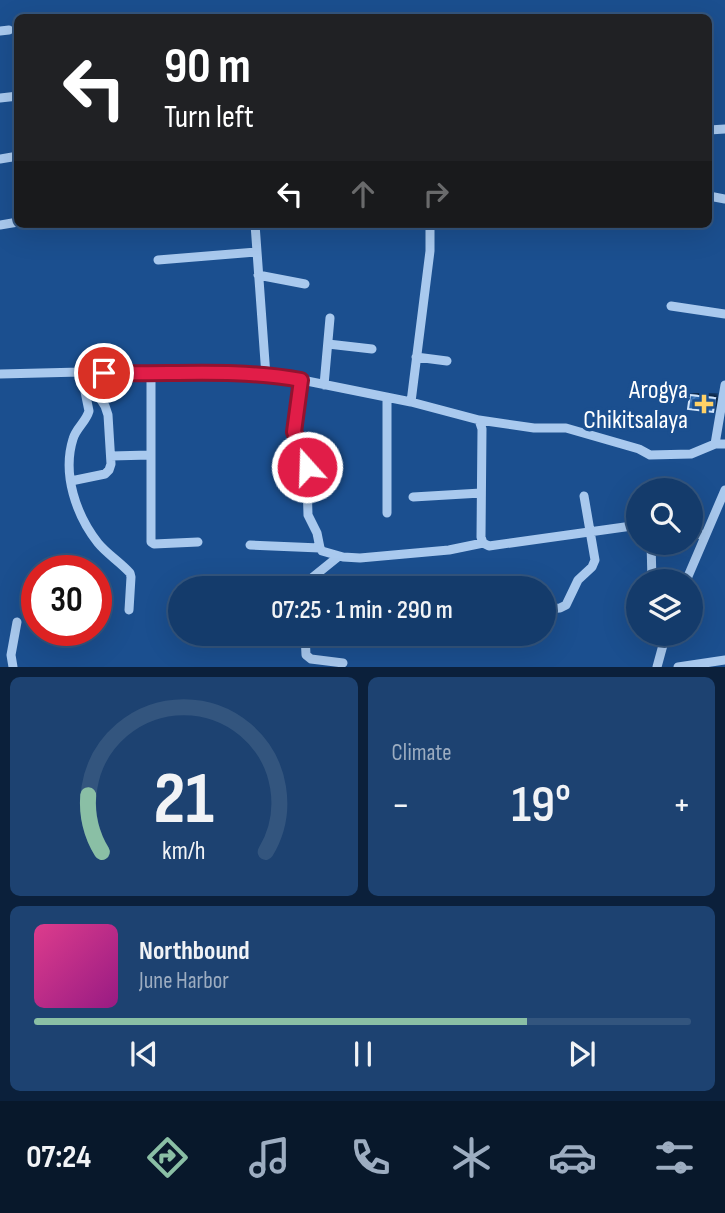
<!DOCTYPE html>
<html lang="en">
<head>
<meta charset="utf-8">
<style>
	:root { --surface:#143b6b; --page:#1d4271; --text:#f1f3f6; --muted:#9dadc1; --line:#33557e; --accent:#8abfa5 }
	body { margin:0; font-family:"Sofia Sans Condensed",sans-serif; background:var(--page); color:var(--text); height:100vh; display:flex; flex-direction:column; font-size:26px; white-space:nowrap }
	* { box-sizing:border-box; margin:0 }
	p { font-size:23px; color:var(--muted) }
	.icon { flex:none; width:38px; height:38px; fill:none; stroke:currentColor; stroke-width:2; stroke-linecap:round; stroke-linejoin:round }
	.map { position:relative; height:667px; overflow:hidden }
	.panel { display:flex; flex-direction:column; gap:10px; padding:10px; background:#0b203b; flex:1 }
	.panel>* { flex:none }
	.guide { position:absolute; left:14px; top:14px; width:698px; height:214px; border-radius:10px; box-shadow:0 7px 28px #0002,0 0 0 2px var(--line); background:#202124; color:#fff; overflow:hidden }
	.controls { position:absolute; left:626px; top:478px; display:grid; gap:14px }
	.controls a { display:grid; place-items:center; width:77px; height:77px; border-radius:50%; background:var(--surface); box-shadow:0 7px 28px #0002,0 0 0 2px var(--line); font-size:35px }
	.speed { position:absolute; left:21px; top:555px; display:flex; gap:14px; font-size:35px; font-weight:700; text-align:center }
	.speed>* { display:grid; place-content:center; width:91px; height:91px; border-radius:50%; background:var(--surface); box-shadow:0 7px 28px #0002,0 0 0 2px var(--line); line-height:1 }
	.speed .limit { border:10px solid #d22; background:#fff; color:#111 }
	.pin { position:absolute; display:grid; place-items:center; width:60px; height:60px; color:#fff; margin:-30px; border:4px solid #fff; border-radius:50%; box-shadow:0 2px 7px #0007 }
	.me { position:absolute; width:77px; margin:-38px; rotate:340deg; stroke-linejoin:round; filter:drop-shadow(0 0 5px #0008) }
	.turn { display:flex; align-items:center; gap:24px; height:147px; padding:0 35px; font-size:32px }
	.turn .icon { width:91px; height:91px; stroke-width:2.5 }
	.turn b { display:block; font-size:49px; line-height:60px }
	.lanes { display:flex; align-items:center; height:66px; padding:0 35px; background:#0003; justify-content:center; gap:35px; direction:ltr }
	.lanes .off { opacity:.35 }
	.big { font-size:52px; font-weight:600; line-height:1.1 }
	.panel .widget { flex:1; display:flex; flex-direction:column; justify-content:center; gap:10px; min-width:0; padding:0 24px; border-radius:10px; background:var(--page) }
	.panel .dial { align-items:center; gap:0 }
	.dial svg { height:182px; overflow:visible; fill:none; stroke:var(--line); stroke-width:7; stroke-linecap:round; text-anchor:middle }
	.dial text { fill:var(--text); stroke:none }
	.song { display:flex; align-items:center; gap:21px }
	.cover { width:84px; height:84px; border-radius:10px; background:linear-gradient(135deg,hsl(330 70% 55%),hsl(310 70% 35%)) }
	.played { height:7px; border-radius:4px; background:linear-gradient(90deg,var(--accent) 75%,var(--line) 75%) }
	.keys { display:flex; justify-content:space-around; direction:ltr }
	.heat { display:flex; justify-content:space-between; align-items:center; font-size:38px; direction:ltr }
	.panel .tiles { flex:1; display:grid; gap:10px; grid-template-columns:1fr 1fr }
	.widget:last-child { grid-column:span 2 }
	.trip { position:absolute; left:168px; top:576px; width:388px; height:70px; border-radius:35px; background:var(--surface); box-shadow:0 7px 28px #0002,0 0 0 2px var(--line); font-weight:600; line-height:70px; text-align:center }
	.tabs { display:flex; height:112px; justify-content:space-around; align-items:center; background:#08182b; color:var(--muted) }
	.tabs .icon { width:49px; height:49px }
	.tabs .on { color:var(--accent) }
	.tabs b { font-size:32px; color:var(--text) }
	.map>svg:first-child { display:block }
	.building { fill:url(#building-hatch); stroke:#cfe3fa; stroke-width:2; filter:url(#shadow) }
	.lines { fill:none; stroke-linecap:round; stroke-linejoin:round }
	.minor { stroke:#a9c9ee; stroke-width:9 }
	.route-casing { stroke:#92132f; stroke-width:18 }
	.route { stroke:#e11d48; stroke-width:12 }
	.poi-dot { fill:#ffd166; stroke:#1b4f8f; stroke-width:2.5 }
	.labels { text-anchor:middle; stroke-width:7; stroke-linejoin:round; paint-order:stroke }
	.poi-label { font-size:26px; fill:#fff; stroke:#1b4f8f; text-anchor:end }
</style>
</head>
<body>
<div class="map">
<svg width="725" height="667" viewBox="0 0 725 667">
	<defs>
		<pattern id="building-hatch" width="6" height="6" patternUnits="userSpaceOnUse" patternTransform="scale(1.75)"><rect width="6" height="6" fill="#2a66ad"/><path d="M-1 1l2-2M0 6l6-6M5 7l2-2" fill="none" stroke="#4a7db9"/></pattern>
		<filter id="shadow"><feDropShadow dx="3" dy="-3" stdDeviation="2" flood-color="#0009"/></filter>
	</defs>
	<rect width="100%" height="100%" fill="#1b4f8f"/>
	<path class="building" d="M690 395 715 398 713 412 688 409Z"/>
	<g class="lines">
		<path class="minor" d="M0 31 9 30
			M0 98 18 96
			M709 130 725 129
			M0 159 18 156
			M709 196 725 199
			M255 224 266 376
			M0 225 18 222
			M158 260 257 252
			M258 275 305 284
			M671 306 725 314
			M328 344 372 349
			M416 357 447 361
			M81 372 89 411C86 422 76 428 73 439 62 474 76 515 98 543 107 554 120 562 130 573L131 577 129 610
			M0 374 81 372 151 374 226 372 292 378 411 402 479 420 482 429 481 537 483 543 489 546 639 525
			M151 374V542L154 544 198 542
			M301 380 294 432 297 438 306 445 308 515 317 533 320 548 322 551 343 557 360 558 449 550 483 543
			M324 385 330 318
			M411 402 430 251V224
			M479 420 534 428H566L639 449 650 455 691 454 715 444H725
			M715 444 725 385
			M111 456 150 455
			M71 481 105 474 109 470 111 464 108 415 105 406 88 379 81 376
			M413 497 481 493
			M387 513V397
			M691 535 706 534
			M651 542 652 581
			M250 545 320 548
			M686 581 725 490
			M309 588 313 577 339 556
			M544 609 560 608 566 605 578 580 592 567 595 560 584 496
			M305 634 306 655 311 659 343 663
			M13 667 11 655 17 622
			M657 667 666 634
			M678 667 725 660"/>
	</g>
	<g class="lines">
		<g class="route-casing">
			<path id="route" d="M104 373C170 375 236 368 301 380L294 432 297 438 306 445 307 467"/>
		</g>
		<use href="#route" class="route"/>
	</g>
	<path class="poi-dot" d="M700.5 393.5h7v7h7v7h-7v7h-7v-7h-7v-7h7z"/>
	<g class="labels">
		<g class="poi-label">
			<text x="688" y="398">Arogya<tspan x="688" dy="30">Chikitsalaya</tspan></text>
		</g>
	</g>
</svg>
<div class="controls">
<a><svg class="icon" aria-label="search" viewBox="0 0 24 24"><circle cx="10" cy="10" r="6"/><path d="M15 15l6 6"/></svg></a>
<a><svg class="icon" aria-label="layers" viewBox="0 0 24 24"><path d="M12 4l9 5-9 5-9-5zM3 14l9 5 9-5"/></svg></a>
</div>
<div class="speed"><div class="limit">30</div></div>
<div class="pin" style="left:104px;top:373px;background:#d93025"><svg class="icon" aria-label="arrive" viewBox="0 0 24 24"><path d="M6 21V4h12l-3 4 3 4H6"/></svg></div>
<svg class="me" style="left:307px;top:467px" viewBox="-20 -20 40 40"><circle r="17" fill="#e11d48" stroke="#fff" stroke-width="3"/><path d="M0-11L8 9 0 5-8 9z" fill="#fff"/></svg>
<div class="trip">07:25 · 1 min · 290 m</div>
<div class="guide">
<div class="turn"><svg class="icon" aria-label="left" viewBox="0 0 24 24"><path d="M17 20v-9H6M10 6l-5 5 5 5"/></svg><div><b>90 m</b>Turn left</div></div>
<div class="lanes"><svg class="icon" aria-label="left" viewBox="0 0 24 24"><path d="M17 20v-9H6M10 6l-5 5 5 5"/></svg><svg class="icon off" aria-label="ahead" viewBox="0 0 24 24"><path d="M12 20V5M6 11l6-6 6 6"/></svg><svg class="icon off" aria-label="right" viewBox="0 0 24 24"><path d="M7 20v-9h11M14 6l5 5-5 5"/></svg></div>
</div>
</div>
<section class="panel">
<div class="tiles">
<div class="widget dial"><svg viewBox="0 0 100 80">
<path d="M14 69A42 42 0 1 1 86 69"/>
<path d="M14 69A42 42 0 0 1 8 44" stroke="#8abfa5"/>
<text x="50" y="56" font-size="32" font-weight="700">21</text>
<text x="50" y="72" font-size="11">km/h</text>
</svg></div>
<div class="widget"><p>Climate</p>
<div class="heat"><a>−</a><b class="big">19°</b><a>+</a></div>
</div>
<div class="widget">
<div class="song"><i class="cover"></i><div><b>Northbound</b><p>June Harbor</p></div></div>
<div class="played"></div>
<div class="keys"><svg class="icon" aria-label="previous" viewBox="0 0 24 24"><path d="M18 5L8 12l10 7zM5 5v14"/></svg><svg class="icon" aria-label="pause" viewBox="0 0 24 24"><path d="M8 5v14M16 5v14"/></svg><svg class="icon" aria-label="next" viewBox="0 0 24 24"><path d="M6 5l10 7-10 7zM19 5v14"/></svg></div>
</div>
</div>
</section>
<nav class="tabs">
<b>07:24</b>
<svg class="icon on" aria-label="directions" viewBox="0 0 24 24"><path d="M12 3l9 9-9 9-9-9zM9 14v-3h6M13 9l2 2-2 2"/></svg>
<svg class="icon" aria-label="music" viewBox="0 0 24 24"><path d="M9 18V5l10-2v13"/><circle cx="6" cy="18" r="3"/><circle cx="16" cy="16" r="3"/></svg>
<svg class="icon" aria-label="phone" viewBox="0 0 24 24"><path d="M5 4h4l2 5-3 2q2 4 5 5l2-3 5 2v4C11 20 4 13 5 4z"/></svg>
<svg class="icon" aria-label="climate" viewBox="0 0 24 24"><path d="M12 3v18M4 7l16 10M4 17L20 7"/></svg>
<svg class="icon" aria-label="car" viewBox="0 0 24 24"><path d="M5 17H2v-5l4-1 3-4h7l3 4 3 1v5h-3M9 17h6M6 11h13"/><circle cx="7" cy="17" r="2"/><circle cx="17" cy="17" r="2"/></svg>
<svg class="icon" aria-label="filters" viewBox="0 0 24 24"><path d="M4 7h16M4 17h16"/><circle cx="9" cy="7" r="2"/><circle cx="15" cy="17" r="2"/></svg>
</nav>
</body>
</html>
